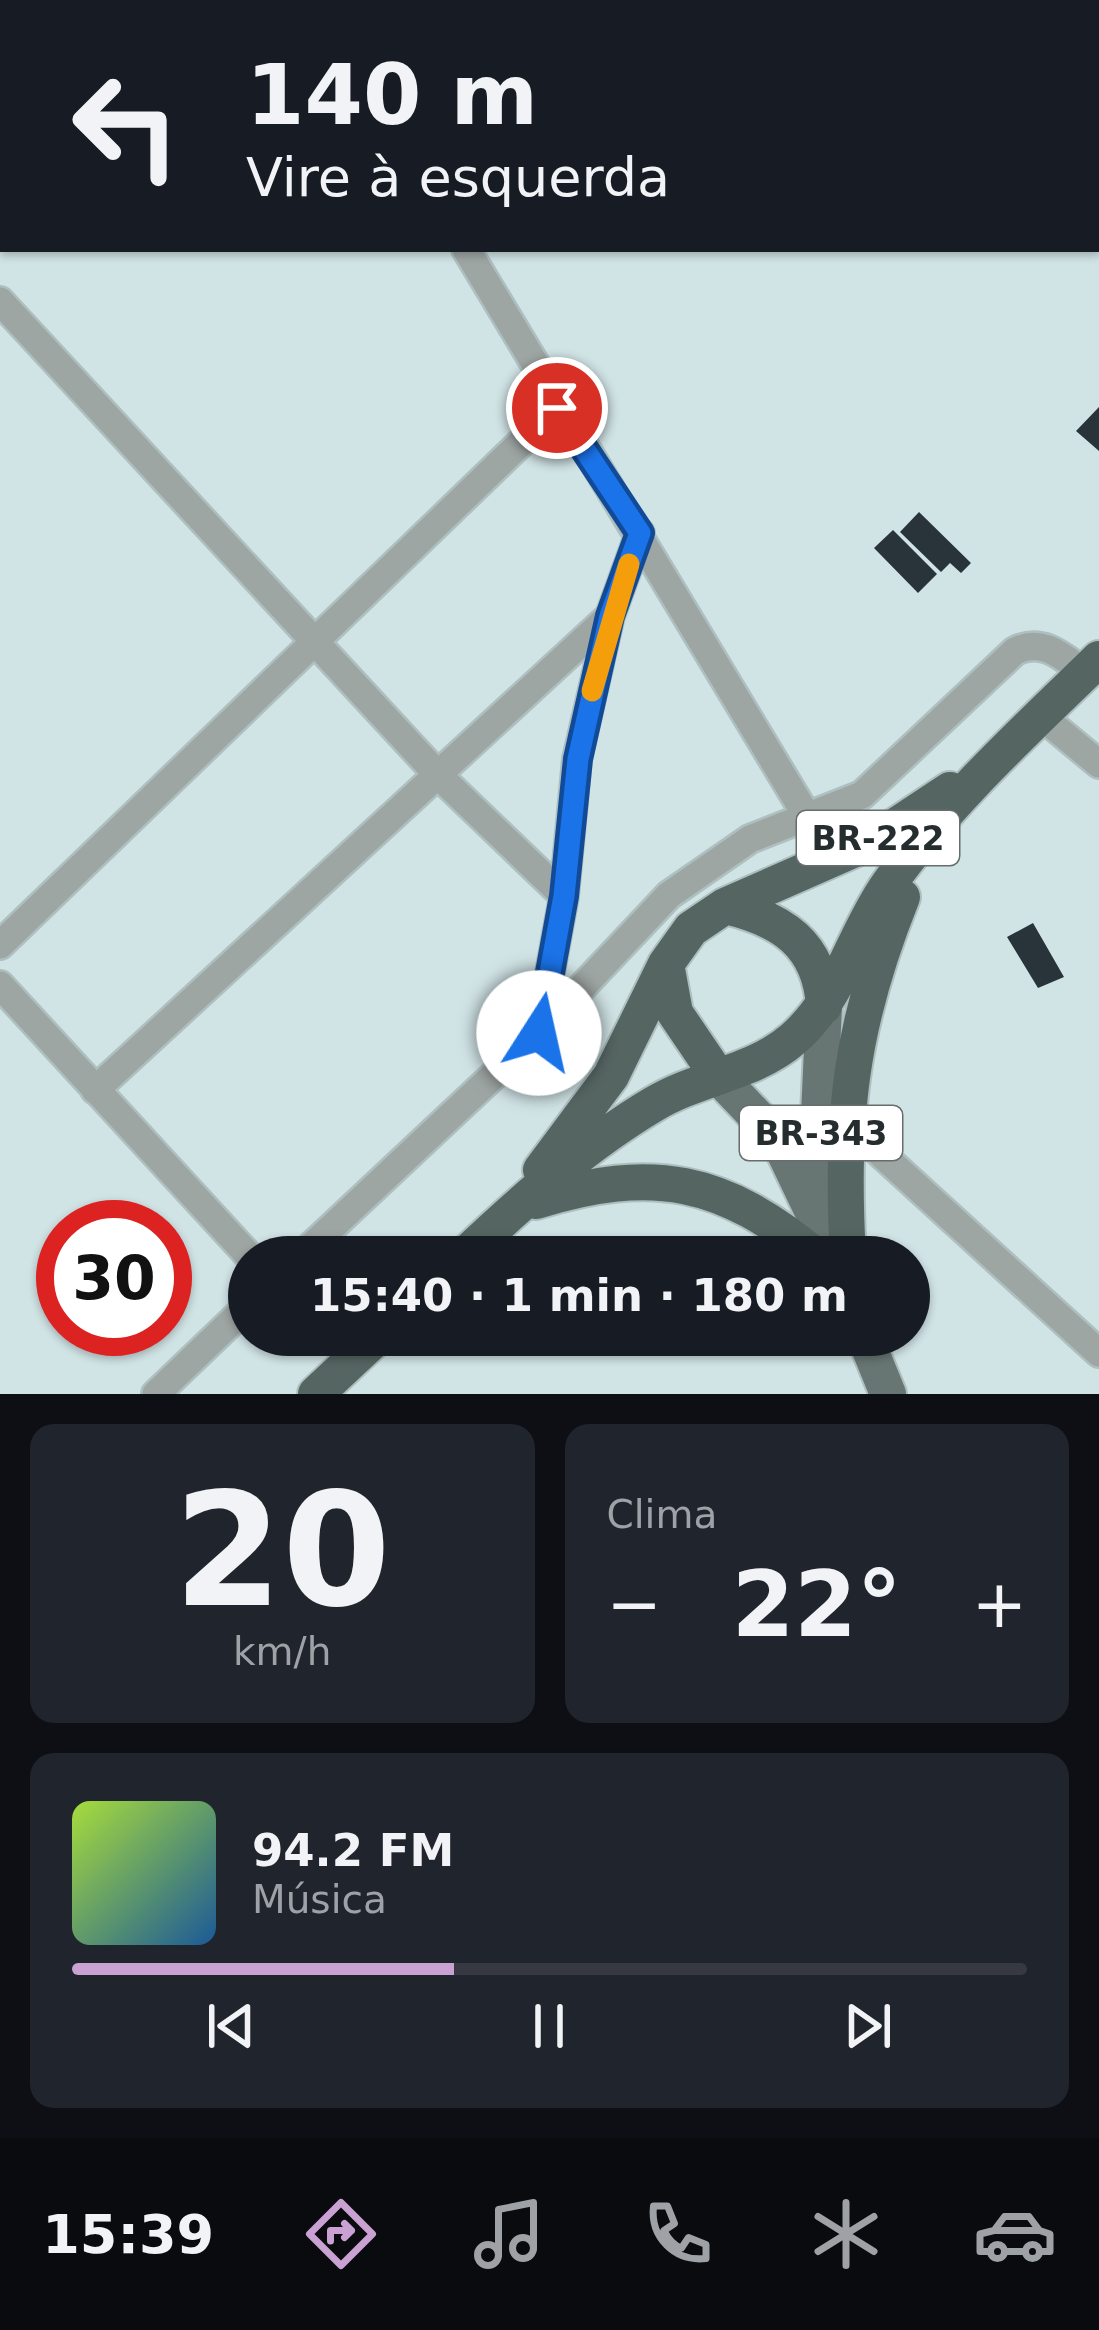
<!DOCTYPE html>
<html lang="pt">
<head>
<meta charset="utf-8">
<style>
	:root { --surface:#171b24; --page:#20242c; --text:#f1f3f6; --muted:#9ea1a6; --line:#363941; --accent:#c9a1d2 }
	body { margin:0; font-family:"DejaVu Sans",sans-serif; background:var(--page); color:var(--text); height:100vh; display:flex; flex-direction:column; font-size:45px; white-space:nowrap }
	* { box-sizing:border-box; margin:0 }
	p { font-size:39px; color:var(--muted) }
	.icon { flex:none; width:66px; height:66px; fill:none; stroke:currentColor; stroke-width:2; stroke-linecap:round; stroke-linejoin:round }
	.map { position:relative; height:1394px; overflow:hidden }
	.drawer { display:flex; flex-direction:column; gap:30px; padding:30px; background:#0d0f14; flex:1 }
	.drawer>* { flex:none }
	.guide { position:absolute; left:0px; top:0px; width:1101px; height:252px; box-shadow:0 3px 9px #0004; background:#171b24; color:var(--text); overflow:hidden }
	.speed { position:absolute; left:36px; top:1200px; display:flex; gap:24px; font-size:60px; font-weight:700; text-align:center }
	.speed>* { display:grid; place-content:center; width:156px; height:156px; border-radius:50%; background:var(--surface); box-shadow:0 3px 9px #0004; line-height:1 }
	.speed .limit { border:18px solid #d22; background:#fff; color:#111 }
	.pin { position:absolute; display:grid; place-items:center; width:102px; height:102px; color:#fff; margin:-51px; border:6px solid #fff; border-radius:50%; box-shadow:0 3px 12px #0007 }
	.me { position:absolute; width:132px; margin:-66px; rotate:10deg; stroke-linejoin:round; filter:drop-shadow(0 0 9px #0008) }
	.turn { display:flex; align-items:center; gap:42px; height:252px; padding:0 48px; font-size:54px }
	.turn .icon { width:156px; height:156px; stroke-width:2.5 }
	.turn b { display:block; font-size:84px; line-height:102px }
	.big { font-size:90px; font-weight:700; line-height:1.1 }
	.drawer .card { flex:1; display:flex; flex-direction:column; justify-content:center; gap:18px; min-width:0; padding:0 42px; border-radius:24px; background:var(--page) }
	.drawer .dial { align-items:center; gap:0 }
	.dial b { font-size:156px; line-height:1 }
	.song { display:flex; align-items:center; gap:36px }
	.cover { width:144px; height:144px; border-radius:18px; background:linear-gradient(135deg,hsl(80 70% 55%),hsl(210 70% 35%)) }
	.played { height:12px; border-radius:6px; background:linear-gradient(90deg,var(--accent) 40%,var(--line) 40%) }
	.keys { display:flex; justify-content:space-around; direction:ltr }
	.heat { display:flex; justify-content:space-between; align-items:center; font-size:66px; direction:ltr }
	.drawer .tiles { flex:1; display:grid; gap:30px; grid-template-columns:1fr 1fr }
	.card:last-child { grid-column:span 2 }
	.trip { position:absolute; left:228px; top:1236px; width:702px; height:120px; border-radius:60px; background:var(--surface); box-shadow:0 3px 9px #0004; font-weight:700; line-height:120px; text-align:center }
	.dock { display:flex; height:192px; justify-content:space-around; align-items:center; background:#090b0e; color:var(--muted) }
	.dock .icon { width:84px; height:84px }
	.dock .selected { color:var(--accent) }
	.dock b { font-size:54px; color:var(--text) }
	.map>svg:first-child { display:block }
	.building { fill:#28343a }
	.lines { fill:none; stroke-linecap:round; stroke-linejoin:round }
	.minor-casing { stroke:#aebfc0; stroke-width:32 }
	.major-casing { stroke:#aebfc0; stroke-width:40 }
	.highway-casing { stroke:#aebfc0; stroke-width:40 }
	.minor { stroke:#9ea6a4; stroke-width:27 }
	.major { stroke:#687673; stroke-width:36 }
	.highway { stroke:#556562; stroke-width:36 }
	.route-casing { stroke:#114b97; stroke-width:30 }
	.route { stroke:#1a73e8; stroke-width:21 }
	.slow { stroke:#f59e0b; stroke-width:21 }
	.labels { text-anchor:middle; stroke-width:12; stroke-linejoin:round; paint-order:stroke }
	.shield { fill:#fff; stroke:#676c6d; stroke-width:3 }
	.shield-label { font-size:33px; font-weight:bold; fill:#262d2e }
</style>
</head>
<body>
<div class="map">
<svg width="1099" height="1394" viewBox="0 0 1099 1394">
	<rect width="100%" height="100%" fill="#d0e3e5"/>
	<path class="building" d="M1099 407V451L1076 431Z
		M919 512 971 563 961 573 950 563 941 572 900 532Z
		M893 530 937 574 918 593 874 548Z
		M1033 923 1064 977 1038 988 1007 937Z"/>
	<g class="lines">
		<g class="minor-casing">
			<path id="minor" d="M322 0 324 3
				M736 3 746 0
				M466 249 805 813
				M0 301 439 776 564 896 539 1033
				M1040 715 1099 764
				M564 896 577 759 610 616
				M0 945 557 408
				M0 985 250 1257
				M95 1090 610 616 640 533
				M845 1121 1099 1353
				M300 1257 539 1033 669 895 750 839 862 795 1015 651C1043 637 1063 657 1085 673
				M156 1394 249 1305"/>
		</g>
		<g class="major-casing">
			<path id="major" d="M824 1006 819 1115 838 1225
				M717 1075 778 1139 821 1229
				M864 1335 888 1394"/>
		</g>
		<g class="highway-casing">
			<path id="highway" d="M725 906C782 919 820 944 824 1006
				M666 964 675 1013 717 1075
				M541 1170 611 1076 666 964 691 929 725 906 873 841 950 790
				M536 1201C653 1165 723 1179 817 1257
				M463 1257C521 1202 585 1145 654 1104 699 1077 754 1073 793 1039 840 999 853 935 888 885 947 802 1026 730 1099 659
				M848 1257C840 1119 850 1026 902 897
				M316 1394 379 1335"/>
		</g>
		<use href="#minor" class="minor"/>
		<use href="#major" class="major"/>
		<use href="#highway" class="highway"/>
	</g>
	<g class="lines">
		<g class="route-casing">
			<path id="route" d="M539 1033 564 896 578 759 610 616 640 533 557 408"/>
		</g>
		<use href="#route" class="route"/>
		<path class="slow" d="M592 691 629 564"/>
	</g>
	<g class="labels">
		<g class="shield">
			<rect x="797" y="811" width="162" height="54" rx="9"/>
			<rect x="740" y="1106" width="162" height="54" rx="9"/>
		</g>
		<g class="shield-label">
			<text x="878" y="850">BR-222</text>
			<text x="821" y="1145">BR-343</text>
		</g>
	</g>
</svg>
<div class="speed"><div class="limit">30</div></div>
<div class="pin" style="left:557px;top:408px;background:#d93025"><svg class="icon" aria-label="arrive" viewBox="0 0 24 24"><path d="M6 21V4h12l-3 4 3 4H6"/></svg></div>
<svg class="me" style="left:539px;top:1033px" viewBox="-20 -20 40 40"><circle r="19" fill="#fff"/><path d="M0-13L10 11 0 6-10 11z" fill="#1a73e8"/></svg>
<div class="trip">15:40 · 1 min · 180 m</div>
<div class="guide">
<div class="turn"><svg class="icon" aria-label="left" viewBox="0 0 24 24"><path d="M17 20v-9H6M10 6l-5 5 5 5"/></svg><div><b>140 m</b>Vire à esquerda</div></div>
</div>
</div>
<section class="drawer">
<div class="tiles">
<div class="card dial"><b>20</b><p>km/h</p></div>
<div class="card"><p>Clima</p>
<div class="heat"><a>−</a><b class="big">22°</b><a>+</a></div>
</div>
<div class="card">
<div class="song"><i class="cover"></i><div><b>94.2 FM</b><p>Música</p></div></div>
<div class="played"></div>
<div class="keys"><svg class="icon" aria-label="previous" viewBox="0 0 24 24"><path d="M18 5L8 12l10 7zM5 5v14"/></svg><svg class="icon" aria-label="pause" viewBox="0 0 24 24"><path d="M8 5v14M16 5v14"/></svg><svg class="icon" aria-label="next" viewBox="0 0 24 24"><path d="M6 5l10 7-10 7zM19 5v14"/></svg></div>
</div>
</div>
</section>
<nav class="dock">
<b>15:39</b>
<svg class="icon selected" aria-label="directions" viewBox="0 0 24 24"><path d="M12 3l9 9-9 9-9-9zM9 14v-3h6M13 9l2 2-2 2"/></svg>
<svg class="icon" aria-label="music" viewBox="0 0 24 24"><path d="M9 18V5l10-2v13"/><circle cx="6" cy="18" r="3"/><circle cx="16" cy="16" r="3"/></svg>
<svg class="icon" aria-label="phone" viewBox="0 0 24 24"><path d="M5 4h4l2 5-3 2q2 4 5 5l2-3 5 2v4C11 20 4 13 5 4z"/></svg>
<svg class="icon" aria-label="climate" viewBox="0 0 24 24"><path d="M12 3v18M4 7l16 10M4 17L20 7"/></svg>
<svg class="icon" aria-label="car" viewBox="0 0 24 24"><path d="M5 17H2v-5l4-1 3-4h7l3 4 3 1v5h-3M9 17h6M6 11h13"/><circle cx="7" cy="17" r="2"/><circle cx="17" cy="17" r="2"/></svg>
</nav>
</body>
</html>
